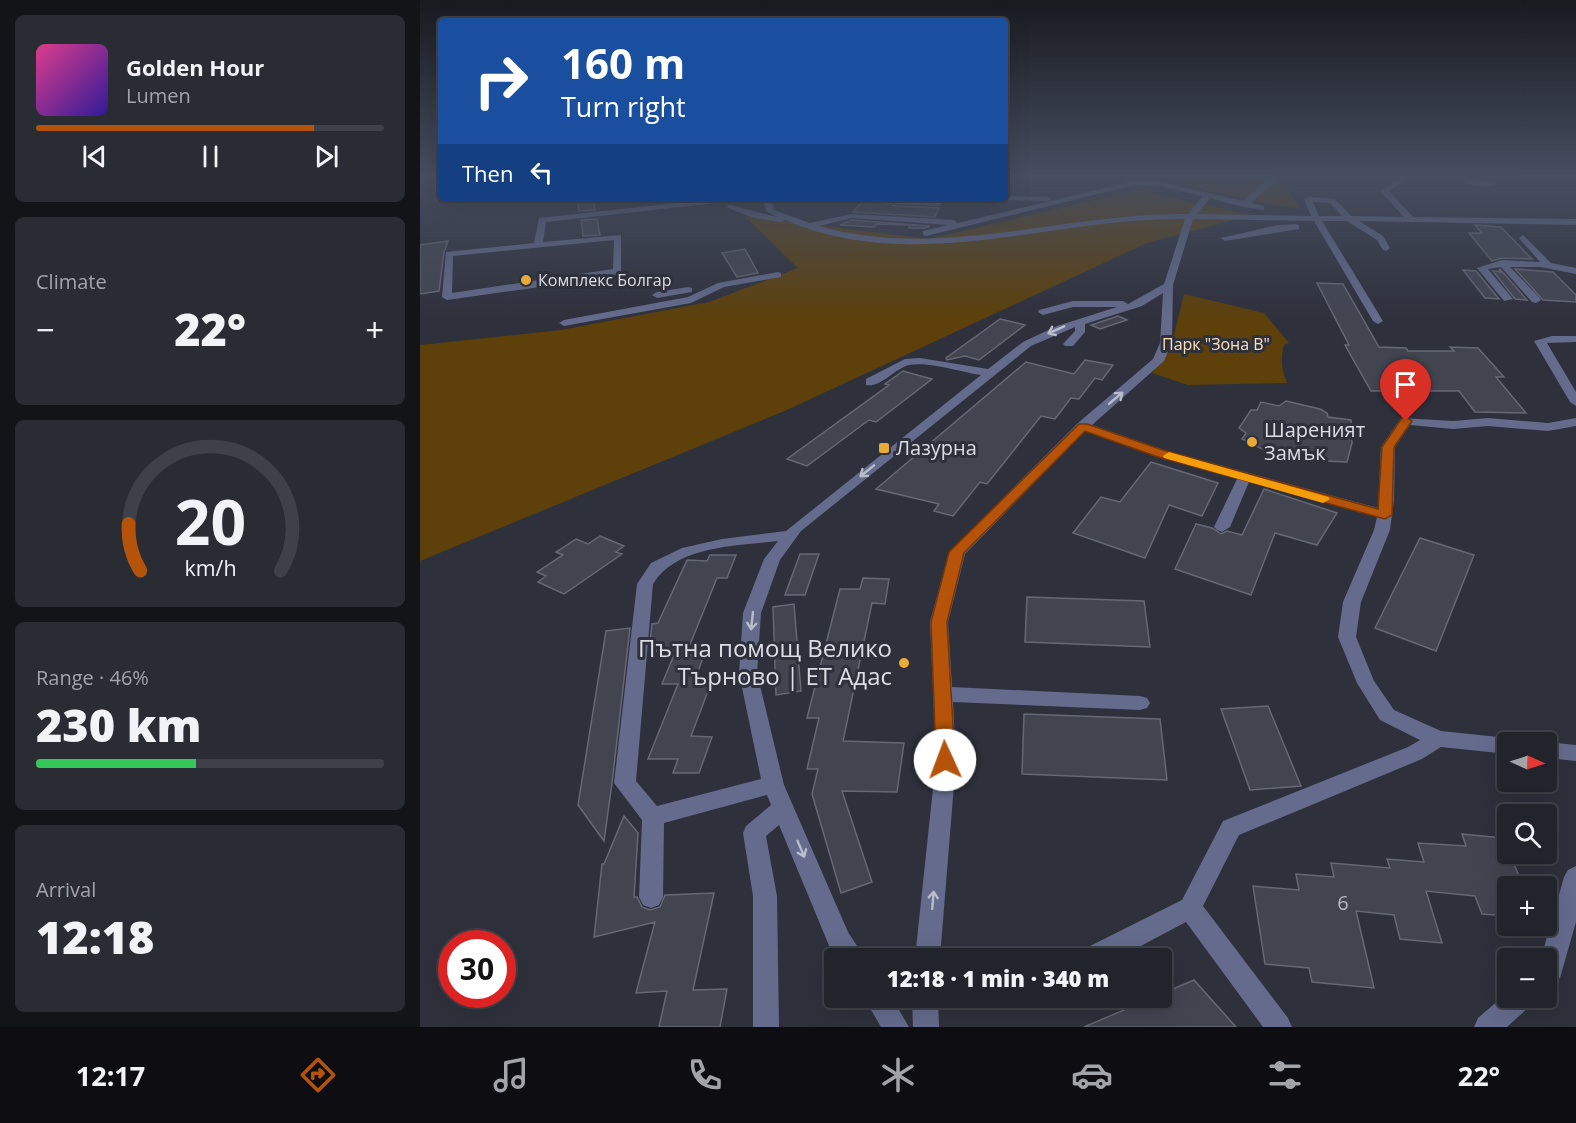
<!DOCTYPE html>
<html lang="en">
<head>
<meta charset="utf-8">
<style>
	:root { --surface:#22242c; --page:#2a2c34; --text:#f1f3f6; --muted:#a2a4a9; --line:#3f4148; --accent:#b45309 }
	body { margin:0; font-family:"Open Sans",sans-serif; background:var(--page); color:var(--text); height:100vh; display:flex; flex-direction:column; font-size:22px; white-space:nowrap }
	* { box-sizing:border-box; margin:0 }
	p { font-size:20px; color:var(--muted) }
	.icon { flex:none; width:33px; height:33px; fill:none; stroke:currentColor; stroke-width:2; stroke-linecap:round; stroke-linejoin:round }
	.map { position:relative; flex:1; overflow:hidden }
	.sheet { display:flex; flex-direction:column; gap:15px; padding:15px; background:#131418; width:420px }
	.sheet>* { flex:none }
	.guide { position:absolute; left:18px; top:18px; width:570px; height:183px; border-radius:6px; box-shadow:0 6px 24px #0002,0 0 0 2px var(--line); background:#1a4fa0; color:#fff; overflow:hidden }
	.needle { width:39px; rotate:93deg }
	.fabs { position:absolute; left:1077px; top:732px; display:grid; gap:12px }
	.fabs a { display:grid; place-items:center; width:60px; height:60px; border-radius:6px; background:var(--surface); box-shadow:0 6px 24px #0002,0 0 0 2px var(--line); font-size:30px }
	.speed { position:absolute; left:18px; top:930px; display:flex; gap:12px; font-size:30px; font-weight:700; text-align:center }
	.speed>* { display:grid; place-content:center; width:78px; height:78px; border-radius:50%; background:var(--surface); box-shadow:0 6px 24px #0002,0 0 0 2px var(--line); line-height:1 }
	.speed .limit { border:9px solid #d22; background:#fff; color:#111 }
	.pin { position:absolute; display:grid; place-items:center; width:51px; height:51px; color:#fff; margin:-62px -26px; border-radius:50% 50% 50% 0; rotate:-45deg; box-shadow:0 0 6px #0007 }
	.pin .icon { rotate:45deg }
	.me { position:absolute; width:66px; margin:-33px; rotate:358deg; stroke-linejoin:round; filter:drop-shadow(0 0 4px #0008) }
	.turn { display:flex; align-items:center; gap:21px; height:126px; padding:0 24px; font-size:27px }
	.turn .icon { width:78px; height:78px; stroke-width:2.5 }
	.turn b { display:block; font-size:42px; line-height:51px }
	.then { display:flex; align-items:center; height:57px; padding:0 24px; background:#0003; gap:12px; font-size:22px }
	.big { font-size:45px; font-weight:800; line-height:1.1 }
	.sheet .tile { flex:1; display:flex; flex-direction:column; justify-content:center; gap:9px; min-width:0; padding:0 21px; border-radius:9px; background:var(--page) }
	.sheet .dial { align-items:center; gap:0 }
	.dial svg { height:156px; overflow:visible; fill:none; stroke:var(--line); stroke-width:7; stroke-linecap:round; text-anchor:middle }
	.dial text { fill:var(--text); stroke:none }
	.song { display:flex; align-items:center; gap:18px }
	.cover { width:72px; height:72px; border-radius:9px; background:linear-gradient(135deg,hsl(330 70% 55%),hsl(250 70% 35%)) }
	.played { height:6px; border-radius:3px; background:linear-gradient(90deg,var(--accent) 80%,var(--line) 80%) }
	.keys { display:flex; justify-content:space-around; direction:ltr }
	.heat { display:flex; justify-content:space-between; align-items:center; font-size:33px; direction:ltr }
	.charge { height:9px; border-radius:4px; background:linear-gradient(90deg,#34c759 46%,var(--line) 0) }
	.trip { position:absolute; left:404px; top:948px; width:348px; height:60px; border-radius:6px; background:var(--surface); box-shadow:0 6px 24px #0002,0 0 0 2px var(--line); font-weight:800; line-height:60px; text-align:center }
	.tab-bar { display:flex; height:96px; justify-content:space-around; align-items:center; background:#0e0e12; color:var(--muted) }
	.tab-bar .icon { width:42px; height:42px }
	.tab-bar .active { color:var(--accent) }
	.tab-bar b { font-size:27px; color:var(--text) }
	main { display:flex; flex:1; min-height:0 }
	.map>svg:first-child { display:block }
	.green { fill:#5d400a }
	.building { fill:#424450; stroke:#656875; stroke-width:1.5 }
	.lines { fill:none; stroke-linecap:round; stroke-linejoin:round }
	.minor { fill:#646b8d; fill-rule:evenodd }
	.oneway { stroke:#b8bccb }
	.route { fill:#b45309; stroke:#753606; stroke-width:1.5 }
	.slow { fill:#f59e0b }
	.poi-dot { fill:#eaaa38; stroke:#2e303b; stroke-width:2 }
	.labels { text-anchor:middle; stroke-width:6; stroke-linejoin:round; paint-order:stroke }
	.far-poi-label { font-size:16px; fill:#dcdee5; stroke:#2e303b; text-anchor:start }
	.far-park-label { font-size:16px; fill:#fbe0b8; stroke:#2e303b }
	.poi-label { font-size:20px; fill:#dcdee5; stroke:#2e303b; text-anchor:start }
	.near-number-label { font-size:20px; fill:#b6b8c0 }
	.near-poi-label { font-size:24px; fill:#dcdee5; stroke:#2e303b; text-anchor:end }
</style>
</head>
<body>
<main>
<section class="sheet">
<div class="tile">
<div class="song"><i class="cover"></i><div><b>Golden Hour</b><p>Lumen</p></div></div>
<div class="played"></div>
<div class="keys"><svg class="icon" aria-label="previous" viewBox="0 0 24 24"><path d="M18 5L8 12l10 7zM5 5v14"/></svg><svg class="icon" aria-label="pause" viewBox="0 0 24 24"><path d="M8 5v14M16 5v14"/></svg><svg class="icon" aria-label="next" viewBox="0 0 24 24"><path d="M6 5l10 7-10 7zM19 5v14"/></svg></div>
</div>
<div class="tile"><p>Climate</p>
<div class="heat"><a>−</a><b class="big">22°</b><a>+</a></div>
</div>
<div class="tile dial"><svg viewBox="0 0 100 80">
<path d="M14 69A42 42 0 1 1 86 69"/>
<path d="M14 69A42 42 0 0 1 8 45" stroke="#b45309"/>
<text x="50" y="56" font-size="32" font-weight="700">20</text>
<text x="50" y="72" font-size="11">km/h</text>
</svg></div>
<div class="tile"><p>Range · 46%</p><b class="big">230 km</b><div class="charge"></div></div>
<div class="tile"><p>Arrival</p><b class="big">12:18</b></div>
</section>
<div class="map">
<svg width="1156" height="1027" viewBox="0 0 1156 1027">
	<rect width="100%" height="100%" fill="#2e303b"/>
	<path class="green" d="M730 177H859L880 208 846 204Z
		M717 190 832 215 727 243 367 410 0 561V345L141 330 289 302 378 268 324 216 509 239Z
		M764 294 844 313 869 343 864 345C860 360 862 370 867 383L768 385 732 373 750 351Z"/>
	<path class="building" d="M157 198H173L175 210 159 211Z
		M454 202 470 203 475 206 519 208 515 217 433 212 441 203Z
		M177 219 180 235 163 236 161 220Z
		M432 220 510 226 505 228H489L490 225 457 224 454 227 420 225Z
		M1055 225 1081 227 1112 259 1082 258 1072 261 1049 233H1062Z
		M28 241 24 252 19 291 0 294V245Z
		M325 249 338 273 317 277 302 253Z
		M1095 269 1133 272 1156 295V302L1123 300Z
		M1043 270 1056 271 1079 299 1065 298Z
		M1079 270 1080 269 1107 300 1095 299 1073 271 1081 272Z
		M897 283 923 284 959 347 986 348 988 351H1034L1030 347 1058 348 1084 377H1076L1106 413 1055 412 1039 391H951L925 345H929Z
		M698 316 707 320 680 329 671 325Z
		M580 319 605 325 559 360 545 356 527 360 526 358Z
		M665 360 693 365 682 380 675 378 659 399 651 398 635 419 621 416 567 484 560 482 533 516 514 511 519 504 456 489 606 362 654 374Z
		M483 371 512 379 456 422 449 420 387 466 367 459 469 385 465 384Z
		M866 401 900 409 907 413 908 417 931 420 932 443 927 462 905 461 889 457 854 455 822 439 826 433 819 428 831 410H837L841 402 859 406Z
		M731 462 798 483 782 516 749 505 725 558 653 533 681 497 700 502Z
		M844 489 917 513 897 545 855 533 831 595 755 569 776 524 792 528 801 534 807 531 822 535Z
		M180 536 204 546 196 552 202 554 144 594 118 582 126 576 117 572 143 555 136 552 156 539 168 544Z
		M1000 538 1054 555 1016 651 955 628Z
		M380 554H399L385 595H365Z
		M290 555H316L307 578H297L267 652 229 651 232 624 238 623 267 560 287 561Z
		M443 578 469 579 465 604 452 603 423 741 484 743 477 792 422 791 452 882 421 893 392 794 398 769H387L399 718H387L420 589H440Z
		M607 597 724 601 730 647 605 642Z
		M374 604 381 691 356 695 353 607Z
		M210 628 192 783 184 841 158 805 186 631Z
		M254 655H284L274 682 291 683 271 736 292 737 279 773H253L258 759H228L258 684H242Z
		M848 706 881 786 830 790 801 709Z
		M604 714 740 719 747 780 602 774Z
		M204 816 218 833 214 897H217L222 907 230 910 240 907 245 895 294 893 273 990 307 989 300 1027H239L247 991 216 993 235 922 174 937 182 864H184Z
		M1042 834 1083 838 1088 854H1090L1103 886H1088V916L1062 914 1055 896 1006 891 1022 943 980 939 974 915 936 911 954 988 892 982 889 968 845 964 833 886 879 890 876 874 914 877 911 863 970 868 967 859 1004 862 998 843 1046 846Z
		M774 980 816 1027H664L732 998H741V994Z"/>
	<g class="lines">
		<path class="minor" d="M851 177H859L831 203 844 206V210L823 207 790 198 777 214 891 216 884 199 888 197 915 199 931 216 984 217 960 191 982 177H990L969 191 993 217 1156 219V225L939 221 963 236 970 248 966 251 963 250 957 240 927 221H902L963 321 958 324 953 321 894 221 773 219 753 285 752 343 744 361 672 425 744 450 958 508 961 447 981 418 1033 421 1068 418 1128 423 1156 418V426L1128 431 1068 426 1033 429 990 425 975 447 974 500 970 530 941 602 936 637 954 681 974 710 1021 731 1088 738 1096 742H1088V754L1021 747 1002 759 819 835 783 906 868 1018 872 1027H843L766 922 698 958H661L664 949 762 900 803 821 988 747 1000 740 960 720 937 683 918 637 923 602 954 530 957 517 829 482 810 527 802 532 797 530 794 527 817 479 734 456 665 431 545 554 528 622 532 687 720 696 727 698 730 703 727 708 720 710 533 702 536 760 520 958H495L516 760 510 622 529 552 658 423 733 359 740 343 743 293 722 306 665 324V332L653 346H645L643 344 655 331V327L611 346 381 531 360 560 341 613 337 673 364 785 428 932 445 958H417L410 948 359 825 346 836 357 896 359 1027H333V896L323 833 326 826 351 805 347 795 244 823 243 897 239 905 231 908 223 905 219 897 222 820 194 783 217 584 231 563 262 548 302 539 366 531 561 375C542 372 507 361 489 365 474 369 461 388 446 385V379L485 359 500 358 568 369 603 342 637 326 697 307H653L623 315 618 312 619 310 653 301H703L708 304 744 284 765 219C631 217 495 276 365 220L361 222 334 218 306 207 310 205 357 217 346 211 344 203 348 201 352 203 354 210 390 223 432 214 534 220 538 223 715 181 741 182 823 201ZM715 185 741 186 783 196 768 214C645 212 521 261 399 226L432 218 528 225 503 231V235L506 236ZM893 202 910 203 922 216H899ZM358 541 344 559 323 613 319 673 341 779 237 806 216 781 233 584C257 545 317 546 358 541Z
			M1036 177C1044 176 1069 181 1076 184 1065 189 1046 185 1036 177Z
			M585 196 627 197 631 199 627 201 582 200 581 198H585Z
			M302 198 309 200 305 202 126 222 123 242 201 235V273L183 278 27 300 22 297 26 252 114 243 119 218ZM194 240 193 269 32 293 33 256Z
			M468 198 518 202 522 204 518 206 475 204Z
			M876 224 879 225V229L805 241 801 238 858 225Z
			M1103 235 1131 263 1156 268V274L1121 267H1090L1120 298 1121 300 1116 303 1112 302 1081 267 1068 269 1093 299 1084 301 1057 268 1082 260 1120 262 1099 238Z
			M358 272 361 273V277L304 287 271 303 144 326 139 323 144 320 268 297 298 283Z
			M268 287 272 288V292L237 298 232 295 237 292Z
			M1132 336H1156V342L1127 343 1156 392V406L1150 402 1114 341Z
			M1124 742H1126L1156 745V761L1126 758V742Z
			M1156 866V922L1140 978 1126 985V958H1121L1144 877 1148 870Z
			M1088 992V998H1113L1109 1007 1087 1027H1054L1058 1018Z
			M444 998H472L489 1027H461Z
			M492 998H518L519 1027H493Z"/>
	</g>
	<defs><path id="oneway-shaft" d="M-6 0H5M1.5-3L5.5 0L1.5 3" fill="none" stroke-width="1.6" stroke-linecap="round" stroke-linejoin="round" transform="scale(1.5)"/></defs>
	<g class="oneway">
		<use href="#oneway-shaft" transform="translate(636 330) rotate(156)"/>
		<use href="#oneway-shaft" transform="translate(696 398) rotate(-40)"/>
		<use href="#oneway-shaft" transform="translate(447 471) rotate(141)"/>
		<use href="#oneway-shaft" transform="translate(332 621) rotate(96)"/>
		<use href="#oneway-shaft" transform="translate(381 849) rotate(67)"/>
		<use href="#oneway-shaft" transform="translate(513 900) rotate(-85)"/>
	</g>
	<linearGradient id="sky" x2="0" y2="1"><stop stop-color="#191a20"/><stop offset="0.55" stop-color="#464e60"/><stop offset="1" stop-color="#464e60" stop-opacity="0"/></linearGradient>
	<rect width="1156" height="320" fill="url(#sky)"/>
	<path class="route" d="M986 417 992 421 974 447 972 515 965 519 735 456 665 431 544 553 527 622 535 760 532 766 525 768 519 766 516 760 511 622 529 552 659 424H667L743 450 958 509 962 447 982 418Z"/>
	<path class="slow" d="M749 452 908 497 910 499 903 503 744 458 743 456Z"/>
	<g class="poi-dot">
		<circle cx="106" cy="280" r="6"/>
		<circle cx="832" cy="442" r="6"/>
		<rect x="458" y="442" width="12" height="12" rx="3"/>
		<circle cx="484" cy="663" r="6"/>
	</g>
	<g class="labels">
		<g class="far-poi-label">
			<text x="118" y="286">Комплекс Болгар</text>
		</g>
		<g class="far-park-label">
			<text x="796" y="350">Парк "Зона В"</text>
		</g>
		<g class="poi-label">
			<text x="844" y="437">Шареният<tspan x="844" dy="23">Замък</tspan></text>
			<text x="476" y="455">Лазурна</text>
		</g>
		<g class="near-number-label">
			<text x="923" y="910">6</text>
		</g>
		<g class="near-poi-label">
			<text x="472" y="657">Пътна помощ Велико<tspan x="472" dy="28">Търново | ЕТ Адас</tspan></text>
		</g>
	</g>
</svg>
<div class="fabs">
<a><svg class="needle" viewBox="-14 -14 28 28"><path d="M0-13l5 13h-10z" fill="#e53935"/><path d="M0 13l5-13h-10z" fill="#a2a4a9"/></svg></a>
<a><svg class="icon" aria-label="search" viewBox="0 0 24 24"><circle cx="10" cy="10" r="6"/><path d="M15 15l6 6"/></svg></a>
<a>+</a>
<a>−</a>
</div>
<div class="speed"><div class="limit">30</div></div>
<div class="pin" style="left:986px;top:421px;background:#d93025"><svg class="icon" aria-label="arrive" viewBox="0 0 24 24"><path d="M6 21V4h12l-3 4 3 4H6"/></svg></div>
<svg class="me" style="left:525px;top:760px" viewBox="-20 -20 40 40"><circle r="19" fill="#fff"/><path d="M0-13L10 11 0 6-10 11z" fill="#b45309"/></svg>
<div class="trip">12:18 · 1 min · 340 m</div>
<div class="guide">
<div class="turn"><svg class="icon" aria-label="right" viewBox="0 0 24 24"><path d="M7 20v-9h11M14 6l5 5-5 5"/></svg><div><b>160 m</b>Turn right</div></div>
<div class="then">Then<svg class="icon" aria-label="left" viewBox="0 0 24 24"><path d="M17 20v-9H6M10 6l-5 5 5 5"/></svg></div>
</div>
</div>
</main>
<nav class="tab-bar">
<b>12:17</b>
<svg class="icon active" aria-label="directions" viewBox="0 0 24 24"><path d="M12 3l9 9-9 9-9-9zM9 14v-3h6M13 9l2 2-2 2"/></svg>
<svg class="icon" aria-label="music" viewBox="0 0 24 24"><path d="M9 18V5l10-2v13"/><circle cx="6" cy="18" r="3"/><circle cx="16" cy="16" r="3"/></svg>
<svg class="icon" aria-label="phone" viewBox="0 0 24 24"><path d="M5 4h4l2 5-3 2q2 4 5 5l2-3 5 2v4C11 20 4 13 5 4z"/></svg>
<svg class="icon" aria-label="climate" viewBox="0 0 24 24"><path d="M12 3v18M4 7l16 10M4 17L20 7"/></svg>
<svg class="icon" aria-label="car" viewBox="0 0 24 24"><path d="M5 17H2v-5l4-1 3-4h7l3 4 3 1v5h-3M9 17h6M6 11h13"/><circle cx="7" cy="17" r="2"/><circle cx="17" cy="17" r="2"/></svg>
<svg class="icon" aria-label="filters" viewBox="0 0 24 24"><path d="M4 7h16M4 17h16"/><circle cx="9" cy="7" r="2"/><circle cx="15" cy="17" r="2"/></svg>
<b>22°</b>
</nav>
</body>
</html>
